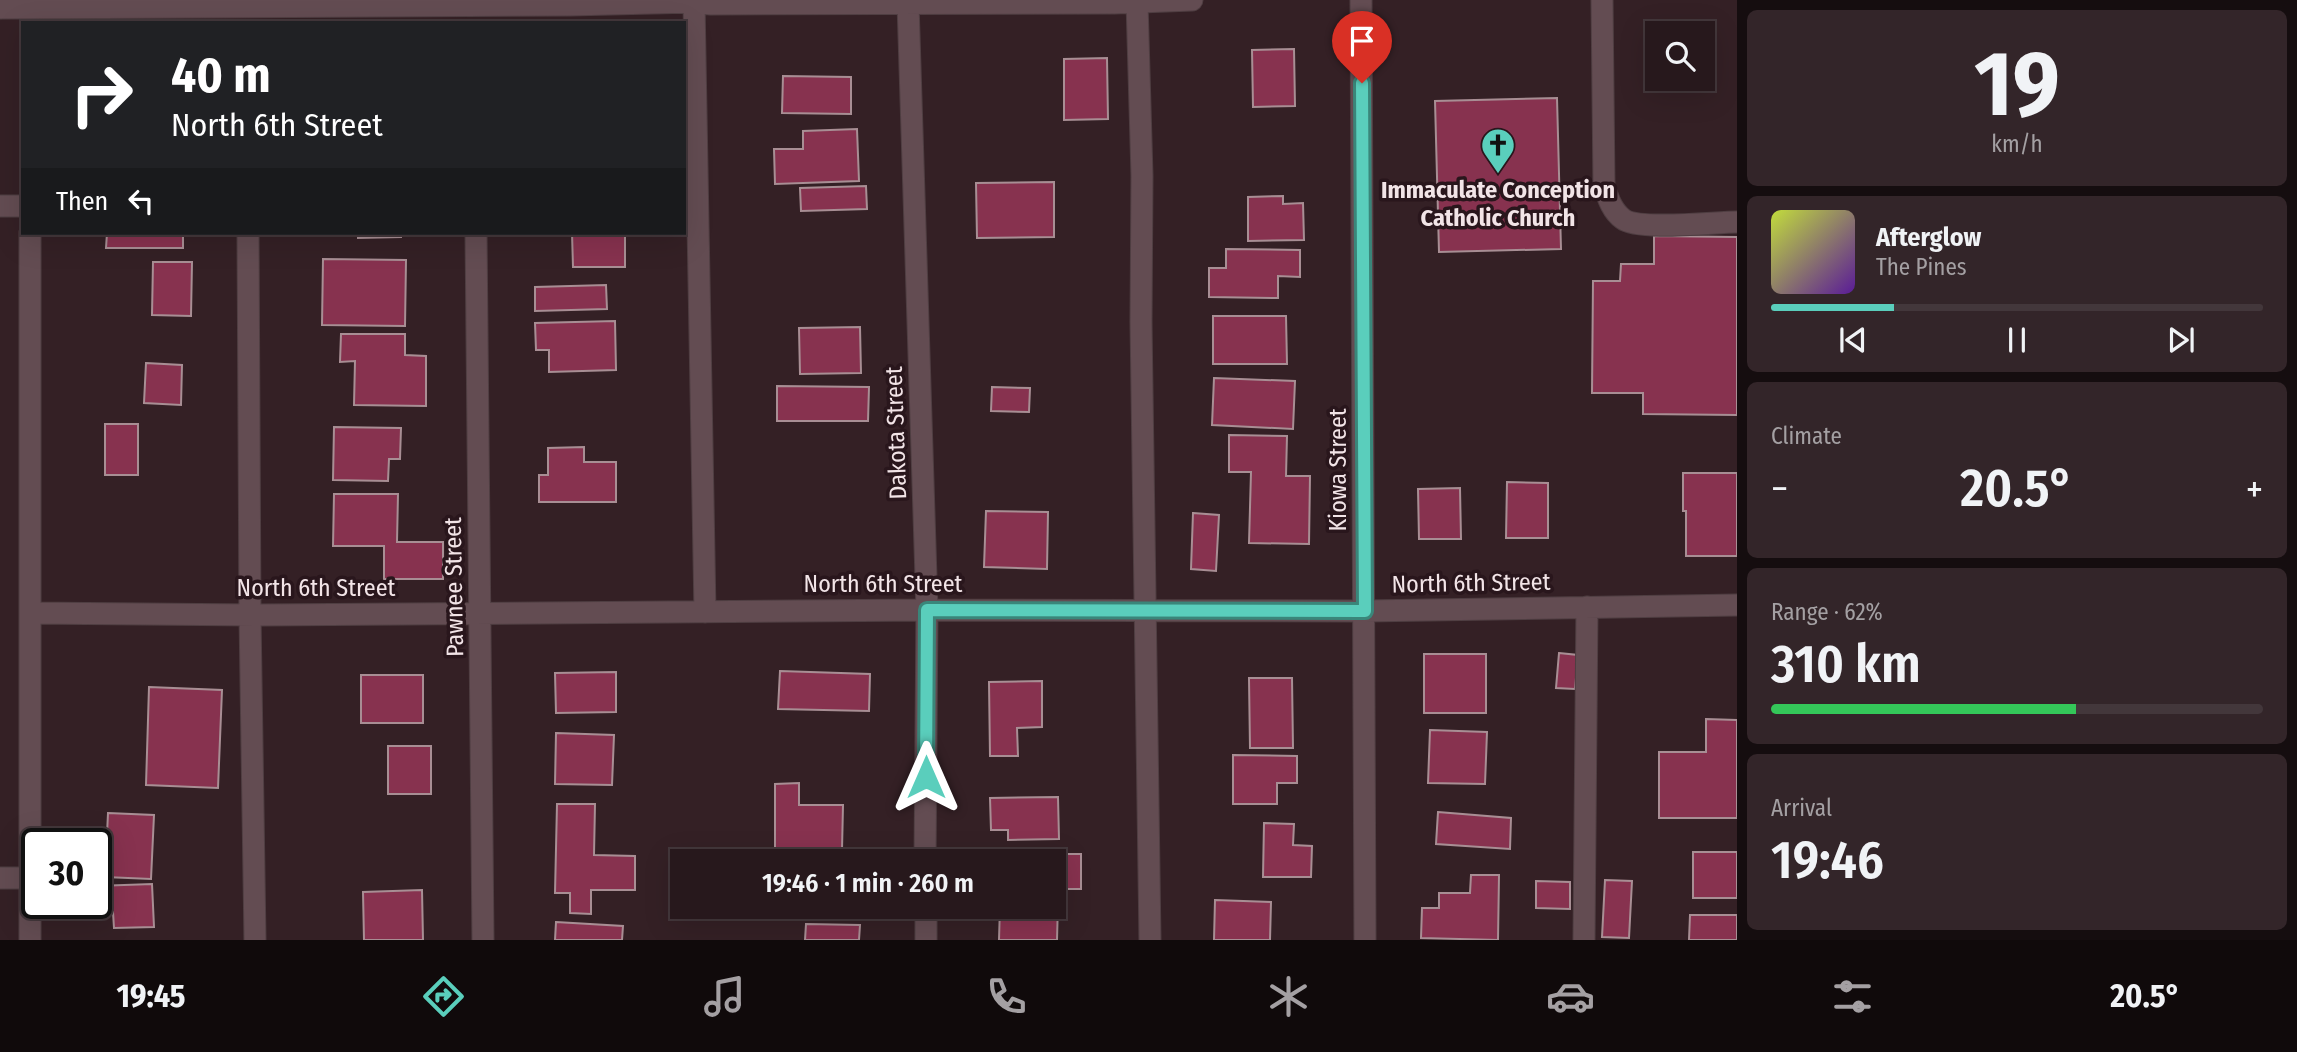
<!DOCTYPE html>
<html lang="en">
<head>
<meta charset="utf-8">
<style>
	:root { --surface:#27181c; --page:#332529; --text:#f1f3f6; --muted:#a4a0a3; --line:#43373b; --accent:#5acebc }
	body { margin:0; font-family:"Fira Sans Condensed",sans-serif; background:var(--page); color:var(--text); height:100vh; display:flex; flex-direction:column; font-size:26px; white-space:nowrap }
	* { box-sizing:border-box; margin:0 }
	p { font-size:23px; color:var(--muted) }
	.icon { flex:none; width:38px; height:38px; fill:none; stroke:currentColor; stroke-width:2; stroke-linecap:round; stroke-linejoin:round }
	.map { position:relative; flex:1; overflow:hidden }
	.details { display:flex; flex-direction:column; gap:10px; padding:10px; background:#150d0f; width:560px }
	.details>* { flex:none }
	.banner { position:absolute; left:21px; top:21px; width:665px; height:214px; border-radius:0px; box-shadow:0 7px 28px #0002,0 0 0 2px var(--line); background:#202124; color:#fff; overflow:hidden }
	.tools { position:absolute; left:1645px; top:21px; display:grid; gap:14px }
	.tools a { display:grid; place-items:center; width:70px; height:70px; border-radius:0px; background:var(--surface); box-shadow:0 7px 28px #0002,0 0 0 2px var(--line); font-size:35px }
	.speed { position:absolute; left:21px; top:828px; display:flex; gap:14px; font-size:35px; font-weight:700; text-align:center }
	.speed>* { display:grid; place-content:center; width:91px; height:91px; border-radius:50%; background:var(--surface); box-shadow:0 7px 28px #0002,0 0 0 2px var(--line); line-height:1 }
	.speed .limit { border:4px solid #111; border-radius:10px; background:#fff; color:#111 }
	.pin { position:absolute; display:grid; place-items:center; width:60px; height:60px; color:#fff; margin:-72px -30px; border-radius:50% 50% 50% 0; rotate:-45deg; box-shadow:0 0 7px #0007 }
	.pin .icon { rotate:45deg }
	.me { position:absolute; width:77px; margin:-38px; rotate:0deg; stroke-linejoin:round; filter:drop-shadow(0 0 5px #0008) }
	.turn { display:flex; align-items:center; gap:24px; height:147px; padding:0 35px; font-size:32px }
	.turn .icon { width:91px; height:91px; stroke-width:2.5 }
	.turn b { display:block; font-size:49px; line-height:60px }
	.then { display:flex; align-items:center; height:66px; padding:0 35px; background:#0003; gap:14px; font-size:26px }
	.big { font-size:52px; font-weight:600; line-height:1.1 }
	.details .tile { flex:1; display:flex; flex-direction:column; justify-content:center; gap:10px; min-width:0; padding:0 24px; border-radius:10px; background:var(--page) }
	.details .dial { align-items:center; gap:0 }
	.dial b { font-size:91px; line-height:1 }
	.song { display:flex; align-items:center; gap:21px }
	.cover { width:84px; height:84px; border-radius:10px; background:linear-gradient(135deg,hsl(70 70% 55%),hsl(270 70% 35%)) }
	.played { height:7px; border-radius:4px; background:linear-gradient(90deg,var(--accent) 25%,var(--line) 25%) }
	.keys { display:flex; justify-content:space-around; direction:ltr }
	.heat { display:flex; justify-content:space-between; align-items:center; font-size:38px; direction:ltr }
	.charge { height:10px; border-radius:5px; background:linear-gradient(90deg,#34c759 62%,var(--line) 0) }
	.trip { position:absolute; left:670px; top:849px; width:396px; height:70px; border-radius:0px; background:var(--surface); box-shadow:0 7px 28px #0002,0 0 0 2px var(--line); font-weight:600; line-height:70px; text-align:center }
	.dock { display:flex; height:112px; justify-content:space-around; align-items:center; background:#100a0b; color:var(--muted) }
	.dock .icon { width:49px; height:49px }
	.dock .active { color:var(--accent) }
	.dock b { font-size:32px; color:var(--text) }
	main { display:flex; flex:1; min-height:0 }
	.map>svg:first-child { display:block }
	.building { fill:#87324f; stroke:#a88e94; stroke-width:2 }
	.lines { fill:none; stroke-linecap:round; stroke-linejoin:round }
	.minor-casing { stroke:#4f3e42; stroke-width:23 }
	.minor { stroke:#634c52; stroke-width:21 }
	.route-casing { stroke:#3a867a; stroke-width:18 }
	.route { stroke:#5acebc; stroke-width:12 }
	.labels { text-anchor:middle; stroke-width:7; stroke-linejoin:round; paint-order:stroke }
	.poi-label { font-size:24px; font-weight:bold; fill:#f2e4e7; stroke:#29161c }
	.street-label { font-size:24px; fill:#f2e4e7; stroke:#29161c }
</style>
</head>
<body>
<main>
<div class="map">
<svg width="1737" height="940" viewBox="0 0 1737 940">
	<rect width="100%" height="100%" fill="#342025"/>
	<path class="building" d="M1294 49 1295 106 1253 107 1252 50Z
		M1107 58 1108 119 1064 120V59Z
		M783 76 851 77V114L782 113Z
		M1557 98 1561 249 1439 252 1435 101Z
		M857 129 859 181 775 184 774 149H803V131Z
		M1054 182V237L977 238 976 183Z
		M866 186 867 209 801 211 800 188Z
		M1283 196V204L1303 203 1304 240 1248 241V197Z
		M107 233H183V248H106Z
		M358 233H401V237L358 238Z
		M572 233H625V267H573Z
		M1654 236 1737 237V415L1643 414V393H1592L1593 281H1620L1621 264H1654Z
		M1226 249 1300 250V277L1278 276V298L1209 297V268H1226Z
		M323 259 406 260 405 326 322 325Z
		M153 262H192L191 316 152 315Z
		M606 285 607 309 535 311V287Z
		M1213 316H1286L1287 364H1213Z
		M615 321 616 370 549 372V350H536L535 323Z
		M860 327 861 373 800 374 799 328Z
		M341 334H405V355L426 356V406L354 405 355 361 340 362Z
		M146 363 182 365 181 405 144 403Z
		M1214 378 1295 381 1293 429 1212 425Z
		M777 386 869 387 868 421H777Z
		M992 387 1030 388 1029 412 991 411Z
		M105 424H138V475H105Z
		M334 427 401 428 400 459H389L388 481 333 480Z
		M1229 435 1287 436 1286 476H1310L1309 544 1249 543 1251 472H1229Z
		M584 447V462H616V502H539V475H548V448Z
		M1683 473H1737V556H1686V511H1683Z
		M1507 482 1548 483V538H1506Z
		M1460 488 1461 539H1419L1418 489Z
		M334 494H398L397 542H443V579H384V546H333Z
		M986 511 1048 512 1047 569 984 567Z
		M1193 513 1219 515 1216 571 1191 569Z
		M1559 653 1578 655 1575 689 1556 688Z
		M1424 654H1486V713H1424Z
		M780 671 870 674 869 711 778 709Z
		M616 672V712L556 713 555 673Z
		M361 675H423V723H361Z
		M1249 678H1292L1293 748H1250Z
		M1042 681V727L1017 728 1018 756H990L989 682Z
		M149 687 222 690 218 788 146 785Z
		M1706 719 1737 720V818H1659V752H1706Z
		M1430 730 1487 732 1485 784 1428 783Z
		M556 733 614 735 612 785 555 784Z
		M388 746H431V794H388Z
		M1233 755 1297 756V783H1277V804H1233Z
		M799 783V805H843L842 850 775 849V784Z
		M1058 797 1059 839 1008 840V830H991L990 798Z
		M557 804H595L594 855 635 856V890H591V914L570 913V893H555Z
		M1438 812 1511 818 1510 849 1436 844Z
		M108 813 154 815 151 879 105 877Z
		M1264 823 1294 824 1293 845 1312 846 1311 877H1263Z
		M1693 852H1737V898H1693Z
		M1003 854H1081V889H1054V861H1003Z
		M1471 875H1499L1498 940 1421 938 1422 908H1439V893H1470Z
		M1605 880 1632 881 1629 938 1602 937Z
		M1536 881 1570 882V909L1536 908Z
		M152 884 154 927 114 928 113 912H89V903H96V886Z
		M422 890 423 940H364L363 892Z
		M1215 900 1271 902 1270 940H1214Z
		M1054 902H1058L1057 940H999L1000 906H1054Z
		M1690 915H1737V940H1689Z
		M556 922 623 926 622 940H555Z
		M806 924 860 925 859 940H805Z"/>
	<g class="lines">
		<g class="minor-casing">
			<path id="minor" d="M1361 0 1365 940
				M1602 0 1604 186C1608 198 1612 211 1623 219 1639 231 1714 222 1737 222
				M694 2 705 612
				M1137 2 1142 176 1141 322 1150 940
				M908 3 927 610 925 861
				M0 8 570 5 694 2 711 4 1114 3 1192 0
				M0 206H23
				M30 233V940
				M248 233 250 615 255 940
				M476 233 483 940
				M30 613 260 615 927 610 1365 611 1737 605
				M0 878H30
				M926 906V940
				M1584 940 1587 607"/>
		</g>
		<use href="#minor" class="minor"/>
	</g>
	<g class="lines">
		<g class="route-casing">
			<path id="route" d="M926 777 927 610 1365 611 1362 83"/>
		</g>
		<use href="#route" class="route"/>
	</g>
	<defs>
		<g id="church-pin" transform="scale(1.75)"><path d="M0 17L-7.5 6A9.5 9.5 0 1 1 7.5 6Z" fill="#5acebc" stroke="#29161c"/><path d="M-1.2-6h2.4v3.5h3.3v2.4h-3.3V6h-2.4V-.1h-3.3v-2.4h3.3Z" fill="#111"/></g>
	</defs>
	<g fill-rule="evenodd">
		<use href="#church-pin" x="1498" y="145"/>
	</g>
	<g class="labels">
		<g class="poi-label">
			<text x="1498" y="198">Immaculate Conception<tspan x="1498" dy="28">Catholic Church</tspan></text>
		</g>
		<g class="street-label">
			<text transform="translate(896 433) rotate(-92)" y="8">Dakota Street</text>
			<text transform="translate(1338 470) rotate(-90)" y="8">Kiowa Street</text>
			<text transform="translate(1471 583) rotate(-1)" y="8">North 6th Street</text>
			<text x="883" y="592">North 6th Street</text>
			<text transform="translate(454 587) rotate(-91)" y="8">Pawnee Street</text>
			<text x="316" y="596">North 6th Street</text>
		</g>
	</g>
</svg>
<div class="tools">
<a><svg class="icon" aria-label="search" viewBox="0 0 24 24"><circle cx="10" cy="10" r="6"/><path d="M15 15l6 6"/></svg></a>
</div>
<div class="speed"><div class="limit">30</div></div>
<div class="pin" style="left:1362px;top:83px;background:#d93025"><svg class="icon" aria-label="arrive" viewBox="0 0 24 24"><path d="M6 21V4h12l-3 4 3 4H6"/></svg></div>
<svg class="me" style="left:926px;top:777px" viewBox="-20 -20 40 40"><path d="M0-17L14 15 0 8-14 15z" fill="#5acebc" stroke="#fff" stroke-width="4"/></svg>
<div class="trip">19:46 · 1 min · 260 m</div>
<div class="banner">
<div class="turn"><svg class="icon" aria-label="right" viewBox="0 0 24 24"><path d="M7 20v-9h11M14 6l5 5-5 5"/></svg><div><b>40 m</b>North 6th Street</div></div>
<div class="then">Then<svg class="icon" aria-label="left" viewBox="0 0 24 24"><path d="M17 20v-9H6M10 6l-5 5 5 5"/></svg></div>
</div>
</div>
<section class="details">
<div class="tile dial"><b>19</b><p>km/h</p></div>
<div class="tile">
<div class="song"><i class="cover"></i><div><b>Afterglow</b><p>The Pines</p></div></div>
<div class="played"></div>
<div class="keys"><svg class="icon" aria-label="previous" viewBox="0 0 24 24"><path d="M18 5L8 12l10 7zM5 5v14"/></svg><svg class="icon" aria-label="pause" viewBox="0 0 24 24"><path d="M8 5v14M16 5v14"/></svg><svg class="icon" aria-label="next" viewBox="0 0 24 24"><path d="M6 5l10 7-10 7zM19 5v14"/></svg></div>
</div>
<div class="tile"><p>Climate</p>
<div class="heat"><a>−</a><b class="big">20.5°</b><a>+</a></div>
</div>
<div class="tile"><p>Range · 62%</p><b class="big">310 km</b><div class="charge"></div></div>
<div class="tile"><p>Arrival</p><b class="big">19:46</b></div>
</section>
</main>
<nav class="dock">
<b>19:45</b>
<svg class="icon active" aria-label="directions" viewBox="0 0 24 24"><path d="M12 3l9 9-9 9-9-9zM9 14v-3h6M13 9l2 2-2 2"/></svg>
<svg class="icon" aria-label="music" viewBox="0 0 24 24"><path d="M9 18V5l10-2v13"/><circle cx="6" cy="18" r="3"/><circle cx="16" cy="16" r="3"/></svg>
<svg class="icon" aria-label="phone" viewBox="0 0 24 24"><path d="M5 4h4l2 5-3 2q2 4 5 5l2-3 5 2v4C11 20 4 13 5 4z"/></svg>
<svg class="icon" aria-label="climate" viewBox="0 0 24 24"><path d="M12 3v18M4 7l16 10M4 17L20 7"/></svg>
<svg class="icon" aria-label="car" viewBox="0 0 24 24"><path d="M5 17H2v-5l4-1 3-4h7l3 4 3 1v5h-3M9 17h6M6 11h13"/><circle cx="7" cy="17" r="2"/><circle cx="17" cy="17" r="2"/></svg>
<svg class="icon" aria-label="filters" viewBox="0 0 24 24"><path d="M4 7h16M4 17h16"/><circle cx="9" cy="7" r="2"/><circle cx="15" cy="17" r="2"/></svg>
<b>20.5°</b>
</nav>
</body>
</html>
